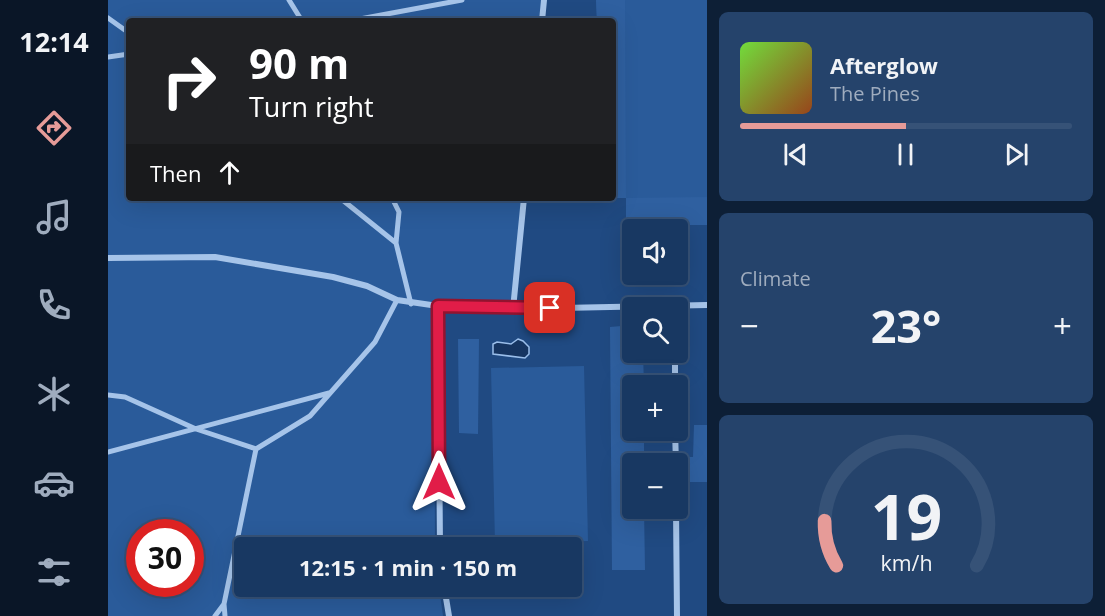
<!DOCTYPE html>
<html lang="en">
<head>
<meta charset="utf-8">
<style>
	:root { --surface:#183862; --page:#25436b; --text:#f1f3f6; --muted:#9facbe; --line:#365277; --accent:#e69b98 }
	body { margin:0; font-family:"Open Sans",sans-serif; background:var(--page); color:var(--text); height:100vh; display:flex; flex-direction:column; font-size:22px; white-space:nowrap }
	* { box-sizing:border-box; margin:0 }
	p { font-size:20px; color:var(--muted) }
	.icon { flex:none; width:33px; height:33px; fill:none; stroke:currentColor; stroke-width:2; stroke-linecap:round; stroke-linejoin:round }
	.map { position:relative; flex:1; overflow:hidden }
	.sheet { display:flex; flex-direction:column; gap:12px; padding:12px; background:#0d1f36; width:398px }
	.sheet>* { flex:none }
	.banner { position:absolute; left:18px; top:18px; width:490px; height:183px; border-radius:6px; box-shadow:0 6px 24px #0002,0 0 0 2px var(--line); background:#202124; color:#fff; overflow:hidden }
	.controls { position:absolute; left:514px; top:219px; display:grid; gap:12px }
	.controls a { display:grid; place-items:center; width:66px; height:66px; border-radius:6px; background:var(--surface); box-shadow:0 6px 24px #0002,0 0 0 2px var(--line); font-size:30px }
	.speed { position:absolute; left:18px; top:519px; display:flex; gap:12px; font-size:30px; font-weight:700; text-align:center }
	.speed>* { display:grid; place-content:center; width:78px; height:78px; border-radius:50%; background:var(--surface); box-shadow:0 6px 24px #0002,0 0 0 2px var(--line); line-height:1 }
	.speed .limit { border:9px solid #d22; background:#fff; color:#111 }
	.pin { position:absolute; display:grid; place-items:center; width:51px; height:51px; color:#fff; margin:-26px; border-radius:12px; box-shadow:0 3px 9px #0006 }
	.me { position:absolute; width:66px; margin:-33px; rotate:0deg; stroke-linejoin:round; filter:drop-shadow(0 0 4px #0008) }
	.turn { display:flex; align-items:center; gap:21px; height:126px; padding:0 24px; font-size:27px }
	.turn .icon { width:78px; height:78px; stroke-width:2.5 }
	.turn b { display:block; font-size:42px; line-height:51px }
	.then { display:flex; align-items:center; height:57px; padding:0 24px; background:#0003; gap:12px; font-size:22px }
	.big { font-size:45px; font-weight:700; line-height:1.1 }
	.sheet .widget { flex:1; display:flex; flex-direction:column; justify-content:center; gap:9px; min-width:0; padding:0 21px; border-radius:9px; background:var(--page) }
	.sheet .dial { align-items:center; gap:0 }
	.dial svg { height:156px; overflow:visible; fill:none; stroke:var(--line); stroke-width:7; stroke-linecap:round; text-anchor:middle }
	.dial text { fill:var(--text); stroke:none }
	.song { display:flex; align-items:center; gap:18px }
	.cover { width:72px; height:72px; border-radius:9px; background:linear-gradient(135deg,hsl(100 70% 55%),hsl(20 70% 35%)) }
	.played { height:6px; border-radius:3px; background:linear-gradient(90deg,var(--accent) 50%,var(--line) 50%) }
	.keys { display:flex; justify-content:space-around; direction:ltr }
	.heat { display:flex; justify-content:space-between; align-items:center; font-size:33px; direction:ltr }
	.trip { position:absolute; left:126px; top:537px; width:348px; height:60px; border-radius:6px; background:var(--surface); box-shadow:0 6px 24px #0002,0 0 0 2px var(--line); font-weight:700; line-height:60px; text-align:center }
	main { display:flex; flex:1; min-height:0 }
	.tabs { display:flex; flex-direction:column; width:108px; justify-content:space-around; align-items:center; background:#0a1627; color:var(--muted) }
	.tabs .icon { width:42px; height:42px }
	.tabs .selected { color:var(--accent) }
	.tabs b { font-size:27px; color:var(--text) }
	.map>svg:first-child { display:block }
	.green { fill:#2a5b9a; fill-rule:evenodd }
	.water { fill:#163561; stroke:#9abeea; stroke-width:1.5 }
	.building { fill:#2f60a0 }
	.lines { fill:none; stroke-linecap:round; stroke-linejoin:round }
	.pedestrian { stroke:#a6c4e9; stroke-width:5 }
	.minor { stroke:#a6c4e9; stroke-width:6 }
	.route-casing { stroke:#92132f; stroke-width:15 }
	.route { stroke:#e11d48; stroke-width:10 }
</style>
</head>
<body>
<main>
<nav class="tabs">
<b>12:14</b>
<svg class="icon selected" aria-label="directions" viewBox="0 0 24 24"><path d="M12 3l9 9-9 9-9-9zM9 14v-3h6M13 9l2 2-2 2"/></svg>
<svg class="icon" aria-label="music" viewBox="0 0 24 24"><path d="M9 18V5l10-2v13"/><circle cx="6" cy="18" r="3"/><circle cx="16" cy="16" r="3"/></svg>
<svg class="icon" aria-label="phone" viewBox="0 0 24 24"><path d="M5 4h4l2 5-3 2q2 4 5 5l2-3 5 2v4C11 20 4 13 5 4z"/></svg>
<svg class="icon" aria-label="climate" viewBox="0 0 24 24"><path d="M12 3v18M4 7l16 10M4 17L20 7"/></svg>
<svg class="icon" aria-label="car" viewBox="0 0 24 24"><path d="M5 17H2v-5l4-1 3-4h7l3 4 3 1v5h-3M9 17h6M6 11h13"/><circle cx="7" cy="17" r="2"/><circle cx="17" cy="17" r="2"/></svg>
<svg class="icon" aria-label="filters" viewBox="0 0 24 24"><path d="M4 7h16M4 17h16"/><circle cx="9" cy="7" r="2"/><circle cx="15" cy="17" r="2"/></svg>
</nav>
<div class="map">
<svg width="600" height="616" viewBox="0 0 600 616">
	<rect width="100%" height="100%" fill="#204a82"/>
	<path class="green" d="M0 0H433L432 21H21V198H416L407 303H326L327 547 136 548V586L331 587 335 616H0ZM32 532H82V584H32Z
		M488 0H599V225H518V198H506V21H489Z
		M476 366 480 541 387 543 383 368Z"/>
	<path class="water" d="M410 339 415 341 421 347V354L417 358 385 354V344L389 342 403 344Z"/>
	<path class="building" d="M488 0H517L518 198H506V21H489Z
		M600 197V225H518V198Z
		M525 325V352H535L536 386H525V430H536V464H525V508H536L537 570H504L502 327Z
		M350 339H371L370 434 351 433Z
		M586 425H600V482H579V457H585Z"/>
	<g class="lines">
		<path class="pedestrian" d="M181 0 194 21
			M0 18 21 33
			M241 21 354 0
			M0 57 21 54
			M232 198 288 243 303 304
			M284 198 291 212 288 243
			M0 395 17 397 88 429 148 449 202 416 267 342 289 300
			M0 452 221 393
			M116 604 117 616
			M107 616 116 604 148 449"/>
		<path class="minor" d="M434 21 436 0
			M0 258 107 257 225 277 259 286 289 300 330 306 405 309 600 305
			M330 306 332 548
			M405 309 416 198
			M567 352V386
			M567 430 568 464
			M568 508 569 616
			M336 586 341 616"/>
	</g>
	<g class="lines">
		<g class="route-casing">
			<path id="route" d="M331 482 330 306 442 308"/>
		</g>
		<use href="#route" class="route"/>
	</g>
</svg>
<div class="controls">
<a><svg class="icon" aria-label="sound" viewBox="0 0 24 24"><path d="M4 9h4l5-4v14l-5-4H4zM17 9q2 3 0 6"/></svg></a>
<a><svg class="icon" aria-label="search" viewBox="0 0 24 24"><circle cx="10" cy="10" r="6"/><path d="M15 15l6 6"/></svg></a>
<a>+</a>
<a>−</a>
</div>
<div class="speed"><div class="limit">30</div></div>
<div class="pin" style="left:442px;top:308px;background:#d93025"><svg class="icon" aria-label="arrive" viewBox="0 0 24 24"><path d="M6 21V4h12l-3 4 3 4H6"/></svg></div>
<svg class="me" style="left:331px;top:482px" viewBox="-20 -20 40 40"><path d="M0-17L14 15 0 8-14 15z" fill="#e11d48" stroke="#fff" stroke-width="4"/></svg>
<div class="trip">12:15 · 1 min · 150 m</div>
<div class="banner">
<div class="turn"><svg class="icon" aria-label="right" viewBox="0 0 24 24"><path d="M7 20v-9h11M14 6l5 5-5 5"/></svg><div><b>90 m</b>Turn right</div></div>
<div class="then">Then<svg class="icon" aria-label="ahead" viewBox="0 0 24 24"><path d="M12 20V5M6 11l6-6 6 6"/></svg></div>
</div>
</div>
<section class="sheet">
<div class="widget">
<div class="song"><i class="cover"></i><div><b>Afterglow</b><p>The Pines</p></div></div>
<div class="played"></div>
<div class="keys"><svg class="icon" aria-label="previous" viewBox="0 0 24 24"><path d="M18 5L8 12l10 7zM5 5v14"/></svg><svg class="icon" aria-label="pause" viewBox="0 0 24 24"><path d="M8 5v14M16 5v14"/></svg><svg class="icon" aria-label="next" viewBox="0 0 24 24"><path d="M6 5l10 7-10 7zM19 5v14"/></svg></div>
</div>
<div class="widget"><p>Climate</p>
<div class="heat"><a>−</a><b class="big">23°</b><a>+</a></div>
</div>
<div class="widget dial"><svg viewBox="0 0 100 80">
<path d="M14 69A42 42 0 1 1 86 69"/>
<path d="M14 69A42 42 0 0 1 8 46" stroke="#e69b98"/>
<text x="50" y="56" font-size="32" font-weight="700">19</text>
<text x="50" y="72" font-size="11">km/h</text>
</svg></div>
</section>
</main>
</body>
</html>
